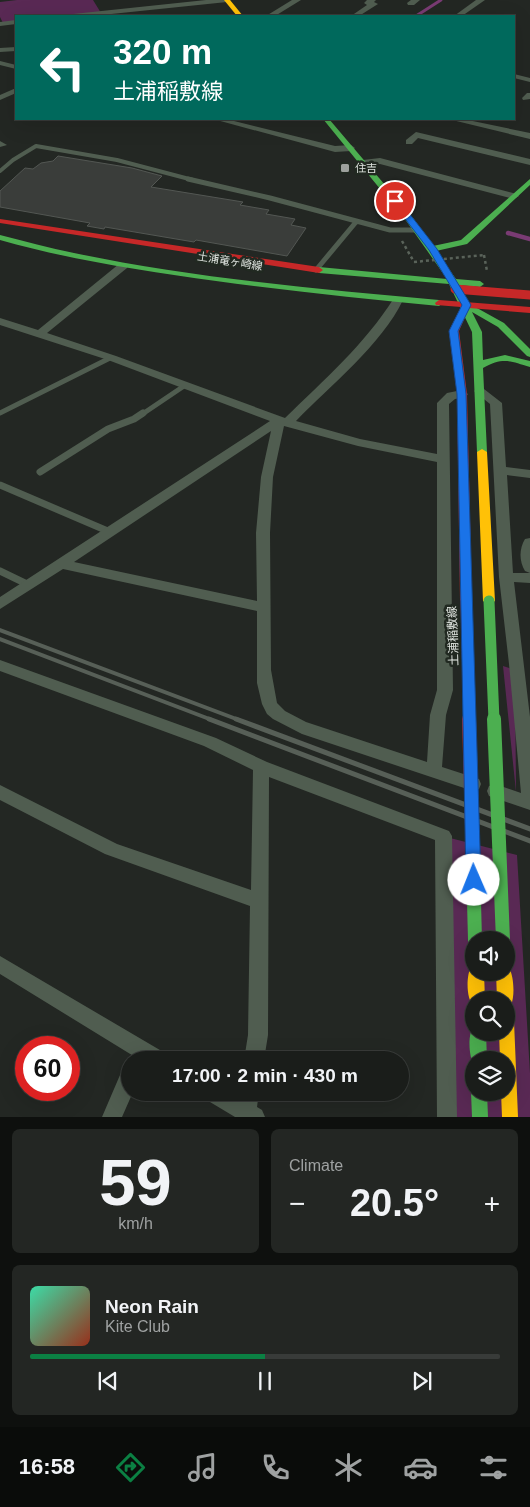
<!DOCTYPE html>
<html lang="en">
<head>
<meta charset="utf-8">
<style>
	:root { --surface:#1a1d1a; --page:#232623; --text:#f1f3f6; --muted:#9fa2a2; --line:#383b39; --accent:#0b8043 }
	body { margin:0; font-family:Helvetica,"Noto Sans JP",sans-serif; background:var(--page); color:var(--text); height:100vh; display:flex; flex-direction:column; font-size:19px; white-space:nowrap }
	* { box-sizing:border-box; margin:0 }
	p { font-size:16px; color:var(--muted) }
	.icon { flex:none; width:28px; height:28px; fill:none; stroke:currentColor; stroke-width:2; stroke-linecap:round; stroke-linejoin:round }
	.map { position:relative; height:1117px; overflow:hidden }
	.sheet { display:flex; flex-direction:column; gap:12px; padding:12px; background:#0e100e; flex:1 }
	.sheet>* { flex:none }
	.banner { position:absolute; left:15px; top:15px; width:500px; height:105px; border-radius:0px; box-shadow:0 5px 20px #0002,0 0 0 1px var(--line); background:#00695c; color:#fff; overflow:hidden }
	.fabs { position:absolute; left:465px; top:931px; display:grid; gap:10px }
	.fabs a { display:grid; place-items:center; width:50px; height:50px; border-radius:50%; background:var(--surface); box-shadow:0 5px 20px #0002,0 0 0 1px var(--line); font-size:25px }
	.speed { position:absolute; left:15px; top:1036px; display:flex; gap:10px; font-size:25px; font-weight:700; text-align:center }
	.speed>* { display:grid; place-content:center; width:65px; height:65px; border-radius:50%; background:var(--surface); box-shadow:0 5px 20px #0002,0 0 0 1px var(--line); line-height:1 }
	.speed .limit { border:8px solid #d22; background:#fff; color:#111 }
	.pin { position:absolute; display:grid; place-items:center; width:42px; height:42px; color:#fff; margin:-21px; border:2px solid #fff; border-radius:50%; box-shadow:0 1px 5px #0007 }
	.me { position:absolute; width:55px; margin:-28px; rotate:359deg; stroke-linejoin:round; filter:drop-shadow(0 0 4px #0008) }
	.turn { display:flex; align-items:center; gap:18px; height:105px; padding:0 15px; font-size:22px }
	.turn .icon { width:65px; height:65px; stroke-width:2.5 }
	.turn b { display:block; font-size:35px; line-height:42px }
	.big { font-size:38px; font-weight:700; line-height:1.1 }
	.sheet .widget { flex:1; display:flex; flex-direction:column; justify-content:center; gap:8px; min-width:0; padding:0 18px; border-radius:8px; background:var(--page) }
	.sheet .dial { align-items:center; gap:0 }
	.dial b { font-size:65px; line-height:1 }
	.song { display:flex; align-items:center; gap:15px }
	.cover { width:60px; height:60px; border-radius:8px; background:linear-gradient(135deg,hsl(160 70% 55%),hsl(10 70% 35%)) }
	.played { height:5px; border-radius:2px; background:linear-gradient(90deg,var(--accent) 50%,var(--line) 50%) }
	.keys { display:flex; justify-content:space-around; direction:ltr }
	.heat { display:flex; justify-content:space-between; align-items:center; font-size:28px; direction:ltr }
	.sheet .tiles { flex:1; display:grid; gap:12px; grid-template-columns:1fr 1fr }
	.widget:last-child { grid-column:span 2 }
	.trip { position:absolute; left:121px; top:1051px; width:288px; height:50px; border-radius:25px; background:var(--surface); box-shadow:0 5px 20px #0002,0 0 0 1px var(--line); font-weight:700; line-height:50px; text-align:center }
	.tabs { display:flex; height:80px; justify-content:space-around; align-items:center; background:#0a0c0a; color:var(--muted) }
	.tabs .icon { width:35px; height:35px }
	.tabs .active { color:var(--accent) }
	.tabs b { font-size:22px; color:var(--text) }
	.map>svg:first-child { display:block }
	.green { fill:#592954; fill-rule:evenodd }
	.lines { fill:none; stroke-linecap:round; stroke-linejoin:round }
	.stream-far1 { stroke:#793b73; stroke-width:3 }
	.stream { stroke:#793b73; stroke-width:4.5 }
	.building { fill:#3a3d3a; stroke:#535753 }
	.path { stroke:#5a635a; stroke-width:2.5; stroke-dasharray:3 3; stroke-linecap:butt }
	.lane-far2 { stroke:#505d50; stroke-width:4 }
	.lane-far1 { stroke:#505d50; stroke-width:5 }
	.lane { stroke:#505d50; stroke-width:7 }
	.street { fill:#505d50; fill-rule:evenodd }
	.fast { fill:#4caf50; fill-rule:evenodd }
	.slow { fill:#ffc107; fill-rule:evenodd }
	.jam { fill:#c62828; fill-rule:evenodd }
	.rail-far1 { stroke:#575f57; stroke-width:4 }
	.rail { stroke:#575f57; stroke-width:5 }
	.path-bridge { stroke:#5a635a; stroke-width:2.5; stroke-dasharray:3 3; stroke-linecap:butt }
	.fast-bridge-far1 { stroke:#4caf50; stroke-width:11 }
	.fast-bridge { stroke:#4caf50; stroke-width:14 }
	.jam-bridge-far2 { stroke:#c62828; stroke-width:9 }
	.jam-bridge-far1 { stroke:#c62828; stroke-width:11 }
	.jam-bridge { stroke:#c62828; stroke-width:14 }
	.route { fill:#1a73e8; stroke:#114b97 }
	.poi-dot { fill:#9da19d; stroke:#212921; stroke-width:2 }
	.labels { text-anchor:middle; stroke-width:5; stroke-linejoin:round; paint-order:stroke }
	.far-poi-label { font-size:11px; fill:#dee3de; stroke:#212921; text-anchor:start }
	.far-street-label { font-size:11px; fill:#dee3de; stroke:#212921 }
	.street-label { font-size:12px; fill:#dee3de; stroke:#212921 }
</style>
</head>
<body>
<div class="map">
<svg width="530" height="1117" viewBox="0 0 530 1117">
	<rect width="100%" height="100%" fill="#232723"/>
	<path class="green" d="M17 0H93L101 13 65 16H16V21L3 23 0 17V2Z
		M503 666 515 670 516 792Z
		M450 838 517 855 530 1073V1117H455ZM474 940H506V972H474ZM474 1000H506V1032H474ZM474 1060H506V1092H474Z"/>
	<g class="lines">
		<path class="stream-far1" d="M416 16 441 0"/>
		<path class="stream" d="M508 233 530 239"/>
	</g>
	<path class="building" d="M58 156 132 168 162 176 151 187 243 202 240 205 269 210 266 214 295 219 291 225 306 228 287 256 196 240 194 242 105 227 104 229 87 226 90 223 0 207V191L25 168 33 169 41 163 53 161Z"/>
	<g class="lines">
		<path class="path" d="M402 241 414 262
			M484 255 487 271"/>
		<path class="lane-far2" d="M0 171 13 160 36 146 117 160 193 180"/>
		<path class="lane-far1" d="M188 179 270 198 390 230H418
			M316 270 356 222
			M0 413 110 358
			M141 415 184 386"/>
		<path class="lane" d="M40 472 108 429 134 419 143 413
			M0 485 110 532
			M0 571 29 585"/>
		<path class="street" d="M206 0H231L227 2 92 16H69L73 14Z
			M292 0H301L275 16H266Z
			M367 0H376L374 2 378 4 359 16H351L367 5 364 3Z
			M411 0H420L414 5H408L407 3Z
			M476 0H485L462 16H454Z
			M16 20V24L0 26V22Z
			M16 47V51L0 52V48Z
			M0 61 16 65V69L0 65Z
			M514 74 530 78V82L514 78Z
			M16 88V93L0 100V95Z
			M527 93H530V99L523 100 522 98Z
			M213 119H226L335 146 351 145 355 148 351 151 335 152Z
			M448 119H463L530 133V139Z
			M416 132 530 159V165L418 138 412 144H406V140Z
			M0 141 7 145 0 147Z
			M380 158 517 194 519 196 514 199 380 164 363 166 358 163 363 160Z
			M123 263 128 266 127 268 47 333 116 356 285 418C324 380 365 344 394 298L398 297 403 300C382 344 330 386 296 421L360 439 437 454V403L447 393 462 390 468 394 466 397 455 399 449 404 453 690 446 715 442 767 479 779 481 784 479 789 473 791 302 734 273 719 267 714 262 704 257 683V611L63 569 0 609V597L270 421 108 360 0 325V318L38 330 119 264ZM284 426 358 446 437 462V690L430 715 427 762 306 722 285 711 277 703 271 670 270 533 273 477ZM271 431 261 477 256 533 257 601 74 562Z
			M480 387 484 389 502 403 506 467 530 470V478L507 475 513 573H530V583L514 582 530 717V810L489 796 487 791 489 786 495 784 521 793 509 664 499 577 490 404 474 391Z
			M530 538V573L525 571C519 561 519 549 525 539Z
			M0 660 216 738 267 762 449 831 452 836 457 1117H437L435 840 269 777 268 1035 264 1060H244L248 1035 250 906 105 854 0 800V785L117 844 251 890 253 770 204 746 0 671Z
			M0 956 165 1053 168 1060H140L0 974Z
			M130 1065V1092H133L122 1117H102L123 1068Z
			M202 1092H232L238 1096 239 1092H259L257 1107 262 1110 265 1117H235L205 1099Z"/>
		<path class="fast" d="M323 119H329L413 218 433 246 461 240 530 179V185L467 244 436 251 456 279 480 281 484 284 480 287 458 285 468 303 504 323 530 349V357L527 356 498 327 472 312 482 332 483 360 505 355 530 361V367C510 361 503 357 483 368L487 452 486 454 482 455 477 452 472 332 449 284 319 273 315 270 319 267 447 279 407 222Z
			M0 235C25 241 49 248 74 253 193 278 317 289 439 300L443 303 439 306C365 299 290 291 216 281 143 271 71 260 0 240Z
			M474 1026V1032H486L487 1060H474V1066C469 1057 467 1034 474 1026Z
			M473 1086 474 1092H487L488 1117H472L471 1092Z"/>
		<path class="slow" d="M224 0H230L243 16H237Z
			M482 449 487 452 495 601 489 605 483 601 477 452Z
			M474 966V972H484L485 1000H474V1006C466 1000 466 976 471 967Z
			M506 966 509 967C514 977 515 996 511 1005L506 1007V1000H497L496 972H506Z
			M506 1014 512 1016 514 1021 518 1117H502L501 1092H506V1060H500L499 1032H506Z"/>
		<path class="jam" d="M0 219 319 267 323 270 319 273 0 223Z
			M439 300 530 307V313L469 308 459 331 467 394 472 600 466 604 460 600 457 394 449 331 461 307 436 305 435 303Z"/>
		<path class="rail-far1" d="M0 630 239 720
			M0 639 212 720"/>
		<path class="rail" d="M209 719 530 841
			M236 719 530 829"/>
		<path class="path-bridge" d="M414 262 484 255"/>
		<path class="fast-bridge-far1" d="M489 601 494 720"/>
		<path class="fast-bridge" d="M494 719 503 940
			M473 863 475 940"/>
		<path class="jam-bridge-far2" d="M455 289 530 295"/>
		<path class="jam-bridge-far1" d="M466 600 469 720"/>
		<path class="jam-bridge" d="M469 719 473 863"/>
	</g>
	<path class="route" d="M393 199H398L437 249 471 305 458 331 466 394 481 880 479 885 474 887 469 885 466 880 457 394 449 331 462 305 429 250 393 203Z"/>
	<rect class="poi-dot" x="340" y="163" width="10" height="10" rx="2.5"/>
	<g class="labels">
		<g class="far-poi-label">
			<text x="355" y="172">住吉</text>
		</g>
		<g class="far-street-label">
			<text transform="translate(230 261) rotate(9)" y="4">土浦竜ヶ崎線</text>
		</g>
		<g class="street-label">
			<text transform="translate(453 636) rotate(-92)" y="4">土浦稲敷線</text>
		</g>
	</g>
</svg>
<div class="fabs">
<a><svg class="icon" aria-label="sound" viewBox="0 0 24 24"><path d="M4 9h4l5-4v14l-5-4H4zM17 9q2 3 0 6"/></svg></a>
<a><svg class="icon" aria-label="search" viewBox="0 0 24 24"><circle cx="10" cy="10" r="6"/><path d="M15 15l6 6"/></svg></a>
<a><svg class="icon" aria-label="layers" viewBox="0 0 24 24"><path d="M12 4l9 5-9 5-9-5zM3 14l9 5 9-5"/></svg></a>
</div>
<div class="speed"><div class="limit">60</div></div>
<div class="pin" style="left:395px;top:201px;background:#d93025"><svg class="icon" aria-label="arrive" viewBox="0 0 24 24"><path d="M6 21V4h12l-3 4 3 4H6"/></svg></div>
<svg class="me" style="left:474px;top:880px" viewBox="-20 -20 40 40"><circle r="19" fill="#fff"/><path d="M0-13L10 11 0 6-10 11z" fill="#1a73e8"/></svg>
<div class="trip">17:00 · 2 min · 430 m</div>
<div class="banner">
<div class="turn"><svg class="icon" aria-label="left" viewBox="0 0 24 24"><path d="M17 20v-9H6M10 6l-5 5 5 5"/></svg><div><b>320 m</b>土浦稲敷線</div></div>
</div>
</div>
<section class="sheet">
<div class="tiles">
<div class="widget dial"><b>59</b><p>km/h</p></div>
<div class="widget"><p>Climate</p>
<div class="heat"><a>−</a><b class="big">20.5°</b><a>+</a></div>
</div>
<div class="widget">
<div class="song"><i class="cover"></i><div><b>Neon Rain</b><p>Kite Club</p></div></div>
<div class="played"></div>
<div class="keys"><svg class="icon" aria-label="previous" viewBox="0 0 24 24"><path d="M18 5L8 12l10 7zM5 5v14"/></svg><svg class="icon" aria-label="pause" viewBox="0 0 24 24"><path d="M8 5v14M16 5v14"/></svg><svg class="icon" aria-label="next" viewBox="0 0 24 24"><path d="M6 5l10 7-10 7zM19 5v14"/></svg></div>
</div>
</div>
</section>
<nav class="tabs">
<b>16:58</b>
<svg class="icon active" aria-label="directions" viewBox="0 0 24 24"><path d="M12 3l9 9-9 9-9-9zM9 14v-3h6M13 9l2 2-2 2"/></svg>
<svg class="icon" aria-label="music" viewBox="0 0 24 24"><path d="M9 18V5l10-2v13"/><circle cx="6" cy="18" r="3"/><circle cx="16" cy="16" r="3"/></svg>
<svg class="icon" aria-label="phone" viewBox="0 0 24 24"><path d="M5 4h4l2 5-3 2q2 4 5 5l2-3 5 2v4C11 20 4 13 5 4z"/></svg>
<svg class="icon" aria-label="climate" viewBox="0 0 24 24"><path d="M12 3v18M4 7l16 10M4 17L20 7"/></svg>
<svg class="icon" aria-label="car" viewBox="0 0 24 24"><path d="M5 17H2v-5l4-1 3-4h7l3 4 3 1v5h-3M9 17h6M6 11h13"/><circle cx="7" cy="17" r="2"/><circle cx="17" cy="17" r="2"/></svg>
<svg class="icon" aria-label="filters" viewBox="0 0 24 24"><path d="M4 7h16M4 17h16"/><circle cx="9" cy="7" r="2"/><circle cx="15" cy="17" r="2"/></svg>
</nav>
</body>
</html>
